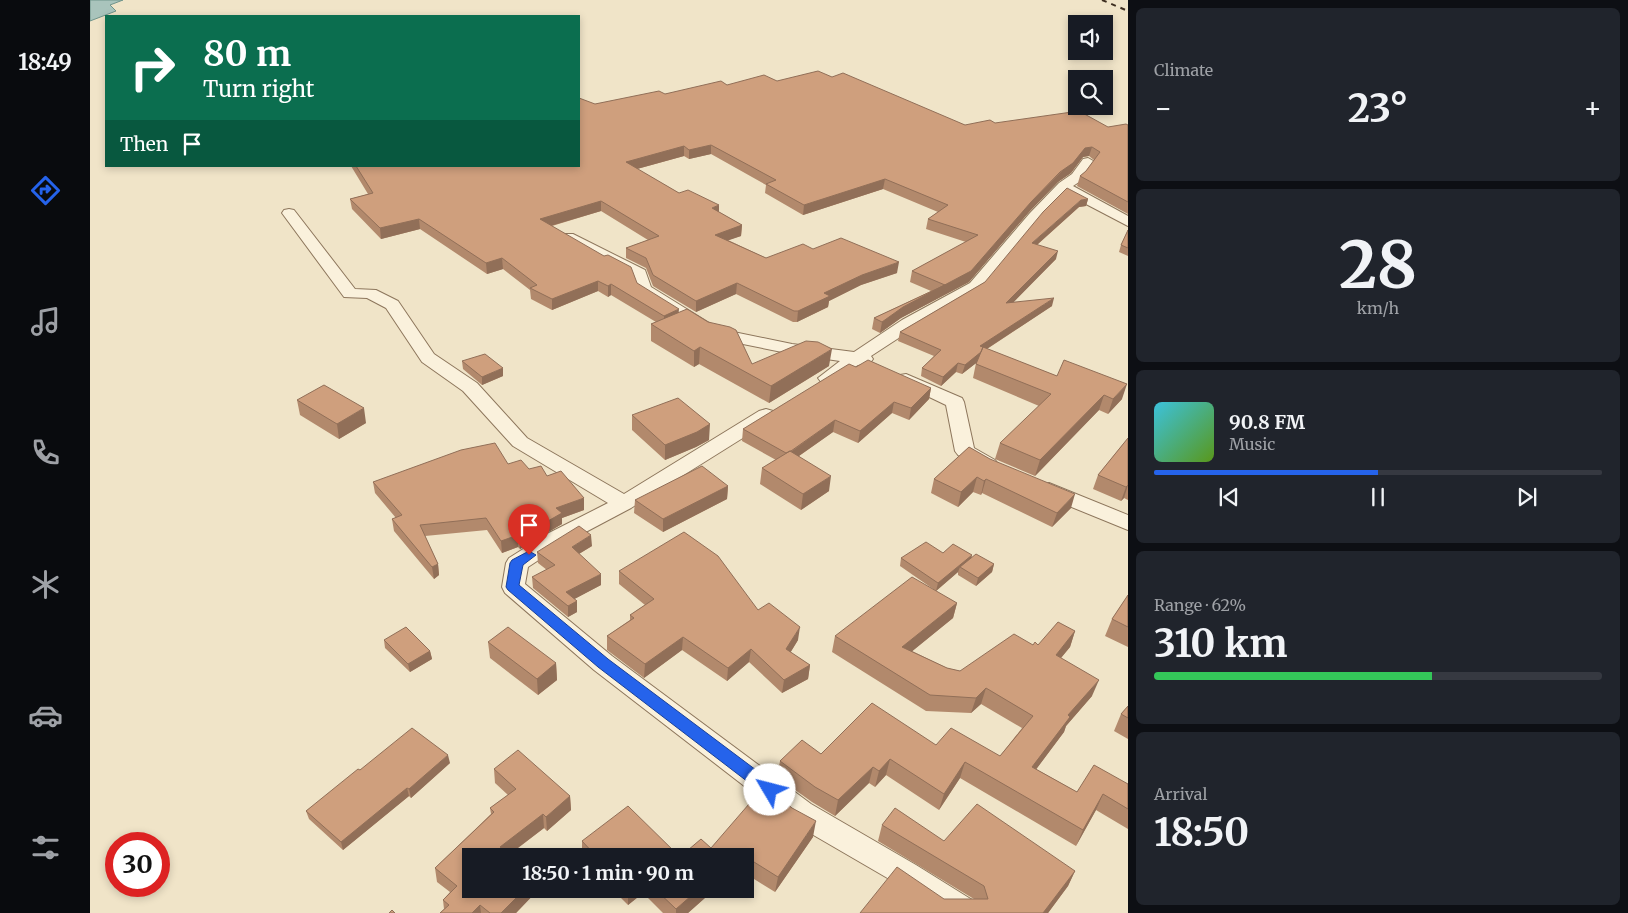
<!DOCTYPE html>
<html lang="en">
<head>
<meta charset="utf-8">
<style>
	:root { --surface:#171b24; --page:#20242c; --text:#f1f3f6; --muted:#9ea1a6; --line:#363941; --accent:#2563eb }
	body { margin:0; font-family:Merriweather,serif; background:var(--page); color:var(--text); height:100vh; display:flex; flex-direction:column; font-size:19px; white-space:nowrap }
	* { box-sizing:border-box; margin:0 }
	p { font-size:16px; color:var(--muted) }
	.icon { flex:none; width:28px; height:28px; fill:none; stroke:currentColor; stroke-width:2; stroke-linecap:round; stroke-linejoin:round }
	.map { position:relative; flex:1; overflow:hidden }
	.side { display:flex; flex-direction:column; gap:8px; padding:8px; background:#0d0f14; width:500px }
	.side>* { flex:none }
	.hud { position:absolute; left:15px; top:15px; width:475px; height:152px; border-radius:0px; box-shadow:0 2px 8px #0003; background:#0b6e4f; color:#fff; overflow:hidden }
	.fabs { position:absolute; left:978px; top:15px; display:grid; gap:10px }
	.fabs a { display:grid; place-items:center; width:45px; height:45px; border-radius:0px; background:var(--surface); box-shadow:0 2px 8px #0003; font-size:25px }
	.speed { position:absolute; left:15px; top:832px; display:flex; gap:10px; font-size:25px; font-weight:700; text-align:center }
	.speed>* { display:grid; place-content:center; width:65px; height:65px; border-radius:50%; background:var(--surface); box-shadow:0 2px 8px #0003; line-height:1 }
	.speed .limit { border:8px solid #d22; background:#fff; color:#111 }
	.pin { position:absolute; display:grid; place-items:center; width:42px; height:42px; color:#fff; margin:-51px -21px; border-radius:50% 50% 50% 0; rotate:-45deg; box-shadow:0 0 5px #0007 }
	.pin .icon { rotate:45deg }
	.me { position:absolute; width:55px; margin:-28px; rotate:307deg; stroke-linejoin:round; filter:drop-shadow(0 0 4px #0008) }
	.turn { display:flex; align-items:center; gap:18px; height:105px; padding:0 15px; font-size:22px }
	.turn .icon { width:65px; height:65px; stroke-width:2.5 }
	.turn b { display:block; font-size:35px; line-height:42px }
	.then { display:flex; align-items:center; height:48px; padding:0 15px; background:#0003; gap:10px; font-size:19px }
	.big { font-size:38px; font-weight:700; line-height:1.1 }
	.side .tile { flex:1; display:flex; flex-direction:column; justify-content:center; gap:8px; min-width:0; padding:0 18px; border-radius:8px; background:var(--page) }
	.side .dial { align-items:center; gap:0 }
	.dial b { font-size:65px; line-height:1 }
	.song { display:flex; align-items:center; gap:15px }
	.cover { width:60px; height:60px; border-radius:8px; background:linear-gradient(135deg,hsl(190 70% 55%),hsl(90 70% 35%)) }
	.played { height:5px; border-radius:2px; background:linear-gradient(90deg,var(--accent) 50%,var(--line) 50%) }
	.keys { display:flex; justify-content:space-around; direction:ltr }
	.heat { display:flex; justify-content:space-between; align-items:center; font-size:28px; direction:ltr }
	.charge { height:8px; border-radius:4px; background:linear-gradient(90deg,#34c759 62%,var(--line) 0) }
	.trip { position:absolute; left:372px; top:848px; width:292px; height:50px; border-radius:0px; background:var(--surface); box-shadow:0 2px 8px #0003; font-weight:700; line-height:50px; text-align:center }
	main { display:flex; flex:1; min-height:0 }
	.tabs { display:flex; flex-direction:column; width:90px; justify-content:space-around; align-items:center; background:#090b0e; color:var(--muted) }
	.tabs .icon { width:35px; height:35px }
	.tabs .current { color:var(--accent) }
	.tabs b { font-size:22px; color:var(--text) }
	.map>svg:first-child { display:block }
	.water { fill:#a9c4bc; stroke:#6f938a }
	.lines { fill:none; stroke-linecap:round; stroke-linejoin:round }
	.minor-casing { stroke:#8d765c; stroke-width:2 }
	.minor { fill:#faf1dc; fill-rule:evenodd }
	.rail { stroke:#3d2e20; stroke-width:2; stroke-dasharray:5 5; stroke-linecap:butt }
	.wall { fill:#b2896c }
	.shaded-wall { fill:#916f58 }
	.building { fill:#cf9f7d; stroke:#916f58 }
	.route { fill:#2563eb; stroke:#184099 }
</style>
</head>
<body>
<main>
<nav class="tabs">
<b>18:49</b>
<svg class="icon current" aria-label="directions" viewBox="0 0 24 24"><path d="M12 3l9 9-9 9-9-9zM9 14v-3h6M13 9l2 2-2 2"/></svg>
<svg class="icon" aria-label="music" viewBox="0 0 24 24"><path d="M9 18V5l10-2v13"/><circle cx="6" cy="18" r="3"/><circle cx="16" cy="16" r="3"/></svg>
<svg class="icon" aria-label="phone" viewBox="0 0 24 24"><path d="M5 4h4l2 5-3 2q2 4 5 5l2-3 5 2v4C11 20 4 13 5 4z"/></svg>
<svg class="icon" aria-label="climate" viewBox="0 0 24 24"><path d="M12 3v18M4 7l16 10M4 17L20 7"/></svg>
<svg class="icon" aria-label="car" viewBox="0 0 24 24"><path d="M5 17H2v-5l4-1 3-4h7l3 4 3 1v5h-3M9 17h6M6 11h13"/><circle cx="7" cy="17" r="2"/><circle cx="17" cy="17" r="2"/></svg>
<svg class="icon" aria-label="filters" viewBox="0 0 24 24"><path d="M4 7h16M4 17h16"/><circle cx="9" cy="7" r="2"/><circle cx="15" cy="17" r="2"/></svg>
</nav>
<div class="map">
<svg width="1038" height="913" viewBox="0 0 1038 913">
	<rect width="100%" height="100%" fill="#f0e4c8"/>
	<path class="water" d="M0 0H33L20 5 26 11 0 21Z"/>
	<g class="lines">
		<g class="minor-casing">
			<path id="minor" d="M998 158 1005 162 992 180 983 186 1038 216V226L975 193 950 219 892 289 824 328 781 356 783 359 780 363C776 364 772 364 768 365 755 372 746 386 731 382L728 378 750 361 702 354 618 337 548 292 542 276 473 240 470 237 473 234H483L555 270 561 287 629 329 702 344 764 352 812 320 880 283 940 213 969 183 982 174 993 159Z
				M199 209 204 210 265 289 286 290 308 301 344 354 387 383 437 438 534 494 669 411 676 409 683 411 686 415 683 419 541 508 473 544 438 567 435 584 522 656 721 804 826 865 887 903 891 913H850L806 883 701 822 504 670 415 593 412 587 416 563 419 558 457 534 518 503 423 446 373 391 332 362 296 308 277 298 254 297 192 213 194 210Z
				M816 374 872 398 874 402 884 448 905 460 908 464 905 468C892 472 872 462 865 451L856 405 810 383 807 379 810 375Z
				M959 483 1038 515V530L952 495 949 490 952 485Z"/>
		</g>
		<use href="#minor" class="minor"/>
		<path class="rail" d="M1012 0 1038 11"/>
	</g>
	<path class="wall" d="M742 77 875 125 905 123 1018 127 1038 125V214L987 186 990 176 996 171 1004 160 999 156 993 157 981 173 968 182 939 212 879 282 811 318 790 333 782 329 784 318 841 291 820 282 822 271 876 242 836 229 838 219 848 212 793 189 713 215 675 193 676 185 621 154 599 159 594 156 547 169 589 193 629 212 652 225 651 236 638 240 676 258 723 249 807 273 771 285 739 301 738 307 707 322H703L646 294 606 312 563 286 556 268 536 258V248L558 240 511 211 462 226 547 283 662 364 739 366 679 403 609 364 604 367 561 341V324L566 322 521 295 518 297 508 291 462 310 441 299 440 290 413 269 397 274 330 229 291 239 262 209 260 199 278 194 261 166H489L505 104 637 85Z
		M998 199 996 206 989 207 947 245 966 259 923 302 962 306 897 349 967 376 1032 399 1018 414 1009 410 945 476 905 459 910 443 949 406 883 378 886 363 872 374 866 372 851 386 831 376 832 368 844 356 808 341 810 332 895 282Z
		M1038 230V256L1029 252 1031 245Z
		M372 361 413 376 392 385 373 369Z
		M766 367 841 388 839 399 819 420 802 413 768 443 743 432 709 456 739 491 711 510 670 484 672 468 686 460 652 441 653 429Z
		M207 400 276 423 249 439 210 415Z
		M542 415 619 440 606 447 575 460 542 430Z
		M1038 438V500L1034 498 1031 501 1003 489 1008 475Z
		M879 447 981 508 962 527 892 493 891 495 883 492 868 507 841 493 844 479Z
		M418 464 439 469 457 476 494 510 472 518V524L430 549 428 547 412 553 397 530 335 536 348 564 349 575 344 579 304 531 302 519 306 518 285 493 283 482Z
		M638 486 637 499 573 532 544 513 545 500Z
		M502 546 489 554 511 585 484 599 487 601V612L478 617 443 588 442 577 457 570 448 563 447 552Z
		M853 553 882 555 881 558 904 564 902 572 886 586 868 575V572L846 591 810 566 811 558Z
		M529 571 668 610 708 640 700 653 720 665 718 679 692 693 659 662 637 681 592 650 554 678 517 650V636L540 620V615L555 605 529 584Z
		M1038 595V647L1015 636 1022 619Z
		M867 603 863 618 822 651 857 668 870 671 943 645H948L985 631 980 647 971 658 1002 696 976 726 974 732 946 769 987 792 1038 784V829L1006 810 986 846 870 778 849 810 796 775 785 787 779 783 745 816 722 802 687 777 690 761 731 754 846 745 910 756 932 728 891 704 881 713 836 711 742 652 745 636Z
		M294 640 340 651 342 659 320 672 295 648Z
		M398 642 466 663 467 680 448 695 400 658Z
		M1038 706V739L1024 731 1031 714Z
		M360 763 321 798 319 796 253 850 219 819 216 811 270 770Z
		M404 769 480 796 481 810 457 831 454 828 419 855 448 890 426 913H350L354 909 353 900 360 892 347 882 345 868 401 814 400 808 418 795 405 783Z
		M792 825 854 841 985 871 978 886 958 913H770L854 899H884L788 841Z
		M723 837 685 892 656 874V856H591L621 848Z
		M492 841 589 856H492Z
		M522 889H625L598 913H573L553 893 538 905Z"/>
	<path class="shaded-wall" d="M621 145V154L599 159V150Z
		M594 146V156L536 172V162Z
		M1002 147 999 156 993 157 981 173 968 182 939 212 879 282 811 318 790 333 792 322 813 307 881 271 941 202 995 148Z
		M795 179 793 189 713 215 714 205Z
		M998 199 996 206 989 207 940 251 942 243 991 200Z
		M511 201V211L450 229V219Z
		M629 205V215L622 208Z
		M329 219 330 229 291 239 290 228Z
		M652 225 651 236 625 245V235Z
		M968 251 966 259 914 312 916 303Z
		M412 258 413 269 397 274 396 263Z
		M809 262 807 273 771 285 739 301 738 307 707 322 708 311 734 293 772 275Z
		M508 281V291L462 310V299Z
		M647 283 646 294 606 312V301Z
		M521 284V295L518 297V286Z
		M964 298 962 306 895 350 894 357 872 374 875 365 890 346Z
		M589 309 588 320 574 327V316Z
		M610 347 609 364 604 367V351Z
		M742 349 739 366 679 403 681 386Z
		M868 363 866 372 851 386 853 377Z
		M413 368V376L392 385V377Z
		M1037 384 1032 399 1018 414 1023 399Z
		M841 388 839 399 819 420 821 408Z
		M1014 395 1009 410 945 476 950 460Z
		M804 402 802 413 768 443 770 431Z
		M274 408 276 423 249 439 247 424Z
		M745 420 743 432 696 465 698 454Z
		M620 424 619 440 606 447 575 460V445Z
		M741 476 739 491 711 510 713 494Z
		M887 477 883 492 868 507 871 492Z
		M896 479 892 493 891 495 894 481Z
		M1038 485 1034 498 1031 501 1036 487Z
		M638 486 637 499 573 532V519Z
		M985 494 981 508 962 527 967 513Z
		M494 498V510L472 518V524L430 549V537L466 508Z
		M428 535V547L412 553 411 541Z
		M501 535 502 546 482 558V547Z
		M882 555 880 563 870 567 868 572 846 591 848 583Z
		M348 564 349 575 344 579 342 567Z
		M904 564 902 572 886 586 888 578Z
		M511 574V585L477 603 476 592Z
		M487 601V612L478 617V606Z
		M867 603 863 618 809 662 812 647Z
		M710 627 708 640 694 663 696 649Z
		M985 631 980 647 960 671 966 655Z
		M593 637 592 650 554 678 555 664Z
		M661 649 659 662 637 681 638 668Z
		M340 651 342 659 320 672 318 664Z
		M466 663 467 680 448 695 447 679Z
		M720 665 718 679 692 693 694 680Z
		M1009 680 1002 696 976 726 974 732 936 783 942 767 978 715Z
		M896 688 891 704 881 713 886 698Z
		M358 755 360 763 321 798 319 789Z
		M800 759 796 775 785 787 789 771Z
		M875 762 870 778 849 810 854 794Z
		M783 767 779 783 745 816 748 800Z
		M317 788 319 796 253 850 251 842Z
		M1013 794 1006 810 986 846 993 830Z
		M480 796 481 810 457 831 456 817Z
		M453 814 454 828 417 856 410 847Z
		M726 821 723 837 685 892 688 877Z
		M985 871 978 886 958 913H953Z
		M435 889H448V890L426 913H411Z
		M539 889H553V893L538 905V890Z
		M609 889H625L598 913H586V909Z
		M390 905 391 913H382Z"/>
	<path class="building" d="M728 71 742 77 753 73 875 125 900 120 905 123 989 111 1018 127 1036 124 1038 125V202L990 176 996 171 1010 152 1002 147 995 148 983 163 970 172 941 202 881 271 813 307 792 322 784 318 855 285 822 271 888 235 838 219 858 205 795 179 714 205 676 184 686 180 621 145 599 150 594 146 536 162 589 193 598 190 629 205 622 208 652 225 625 235 676 258 713 244 723 249 751 238 809 262 772 275 734 293 740 296 708 311H704L647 283 606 301 563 275 556 258 536 248 569 236 511 201 450 219 514 256 518 255 541 267 547 283 589 309 574 316 521 284 518 286 508 281 462 299 440 288 447 285 412 258 396 263 329 219 290 228 260 199 283 193 266 166H489V98L505 104 569 91 575 94 631 81 637 85 674 75 687 81Z
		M977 188 998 199 991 200 942 243 968 251 916 303 964 298 890 346 893 347 891 352 875 365 868 363 853 377 832 368 851 350 810 332 895 282 953 212Z
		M1038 230V248L1031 245Z
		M597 309 618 322 640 327 646 330 662 364 716 341 728 342 742 349 681 386 610 347 604 351 561 324Z
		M893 347 967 376 974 360 1037 384 1023 399 1014 395 950 460 910 443 961 394 886 364Z
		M395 354 413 368 392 377 372 361Z
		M778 360 841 388 821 408 804 402 770 431 745 420 701 451H700L696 453 653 429 759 364 766 367Z
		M234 385 274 408 247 424 207 400Z
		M588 398 620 424 607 432 575 445 542 415Z
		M1038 438V485L1036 487 1008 475Z
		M405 443 418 464 431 460 439 469 451 466 457 476 471 471 494 498 466 508 472 513 430 537 428 535 411 541 396 518 330 525 348 564 342 567 302 519 312 515 283 482 371 450Z
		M879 447 900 459 985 494 967 513 896 479 894 481 887 477 871 492 844 479Z
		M700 451 741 476 713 494 672 468Z
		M612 466 638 486 573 519 545 500Z
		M489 526 501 535 482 547 511 574 476 592 487 601 478 606 442 577 465 565 447 552Z
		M594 532 628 556 668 610 679 603 710 627 696 649 720 665 694 680 661 649 638 668 593 637 555 664 517 636 544 618 540 615 564 599 529 571Z
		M836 542 853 553 863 544 882 555 848 583 811 558Z
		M886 554 904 564 888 578 870 567Z
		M822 577 867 603 812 647 857 668 870 671 924 634 943 645 945 642 948 645 968 622 985 631 966 655 1009 680 978 715 980 717 942 767 987 792 1004 765 1038 784V809L1013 794 993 830 875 762 854 794 800 759 789 771 783 767 748 800 725 787 690 761 712 740 731 754 782 703 846 745 861 728 910 756 943 716 896 688 886 698 840 695 745 636Z
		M1038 595V627L1022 619Z
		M316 627 340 651 318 664 294 640Z
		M418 627 466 663 447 679 398 642Z
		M1038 706V718L1031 714Z
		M322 728 358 755 319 789 317 788 251 842 216 811 268 769 270 770Z
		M428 750 480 796 456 817 453 814 410 847 421 856H381V889H435L411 913H400L390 905 382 913H350L359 905 353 900 367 886 345 868 404 812 400 808 426 789 404 769Z
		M678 789 702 808 726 821 688 877 656 857V856H655L649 853 646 856H591L611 839 621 848 659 804Z
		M887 804 985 871 953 913H770L807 867 854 899H898L894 886 792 825 805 808 854 841Z
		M538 806 589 856H506L492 841Z
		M565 889H609L586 909Z
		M302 910 305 913H299Z"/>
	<path class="route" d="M439 551 446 555 433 565 429 585 518 659 686 785 688 790 686 795 680 797 675 795 508 667 418 590 416 587 420 563 422 560Z"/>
</svg>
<div class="fabs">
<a><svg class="icon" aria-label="sound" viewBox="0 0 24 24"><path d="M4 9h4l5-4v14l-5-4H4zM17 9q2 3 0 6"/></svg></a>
<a><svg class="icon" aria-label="search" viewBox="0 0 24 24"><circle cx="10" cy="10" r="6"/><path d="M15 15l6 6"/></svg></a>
</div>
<div class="speed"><div class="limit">30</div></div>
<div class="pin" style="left:439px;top:555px;background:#d93025"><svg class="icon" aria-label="arrive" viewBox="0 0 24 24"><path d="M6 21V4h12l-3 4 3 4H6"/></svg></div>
<svg class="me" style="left:680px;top:790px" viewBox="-20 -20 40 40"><circle r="19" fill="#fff"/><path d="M0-13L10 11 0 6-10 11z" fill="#2563eb"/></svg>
<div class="trip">18:50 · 1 min · 90 m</div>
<div class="hud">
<div class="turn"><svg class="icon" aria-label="right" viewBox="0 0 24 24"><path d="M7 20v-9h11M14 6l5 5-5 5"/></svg><div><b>80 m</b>Turn right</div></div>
<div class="then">Then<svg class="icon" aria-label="arrive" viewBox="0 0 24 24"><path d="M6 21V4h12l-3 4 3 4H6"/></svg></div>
</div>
</div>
<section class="side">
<div class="tile"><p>Climate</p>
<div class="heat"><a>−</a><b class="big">23°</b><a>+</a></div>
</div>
<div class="tile dial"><b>28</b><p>km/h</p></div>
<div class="tile">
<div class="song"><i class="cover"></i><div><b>90.8 FM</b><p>Music</p></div></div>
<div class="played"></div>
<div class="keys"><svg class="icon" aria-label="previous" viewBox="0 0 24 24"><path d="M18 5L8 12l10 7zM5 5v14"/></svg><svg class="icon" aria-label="pause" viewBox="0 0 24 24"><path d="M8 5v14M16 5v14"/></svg><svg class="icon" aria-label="next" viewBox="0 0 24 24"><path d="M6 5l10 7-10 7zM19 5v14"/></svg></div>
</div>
<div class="tile"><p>Range · 62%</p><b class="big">310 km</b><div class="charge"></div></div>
<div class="tile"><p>Arrival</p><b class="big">18:50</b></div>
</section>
</main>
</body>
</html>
